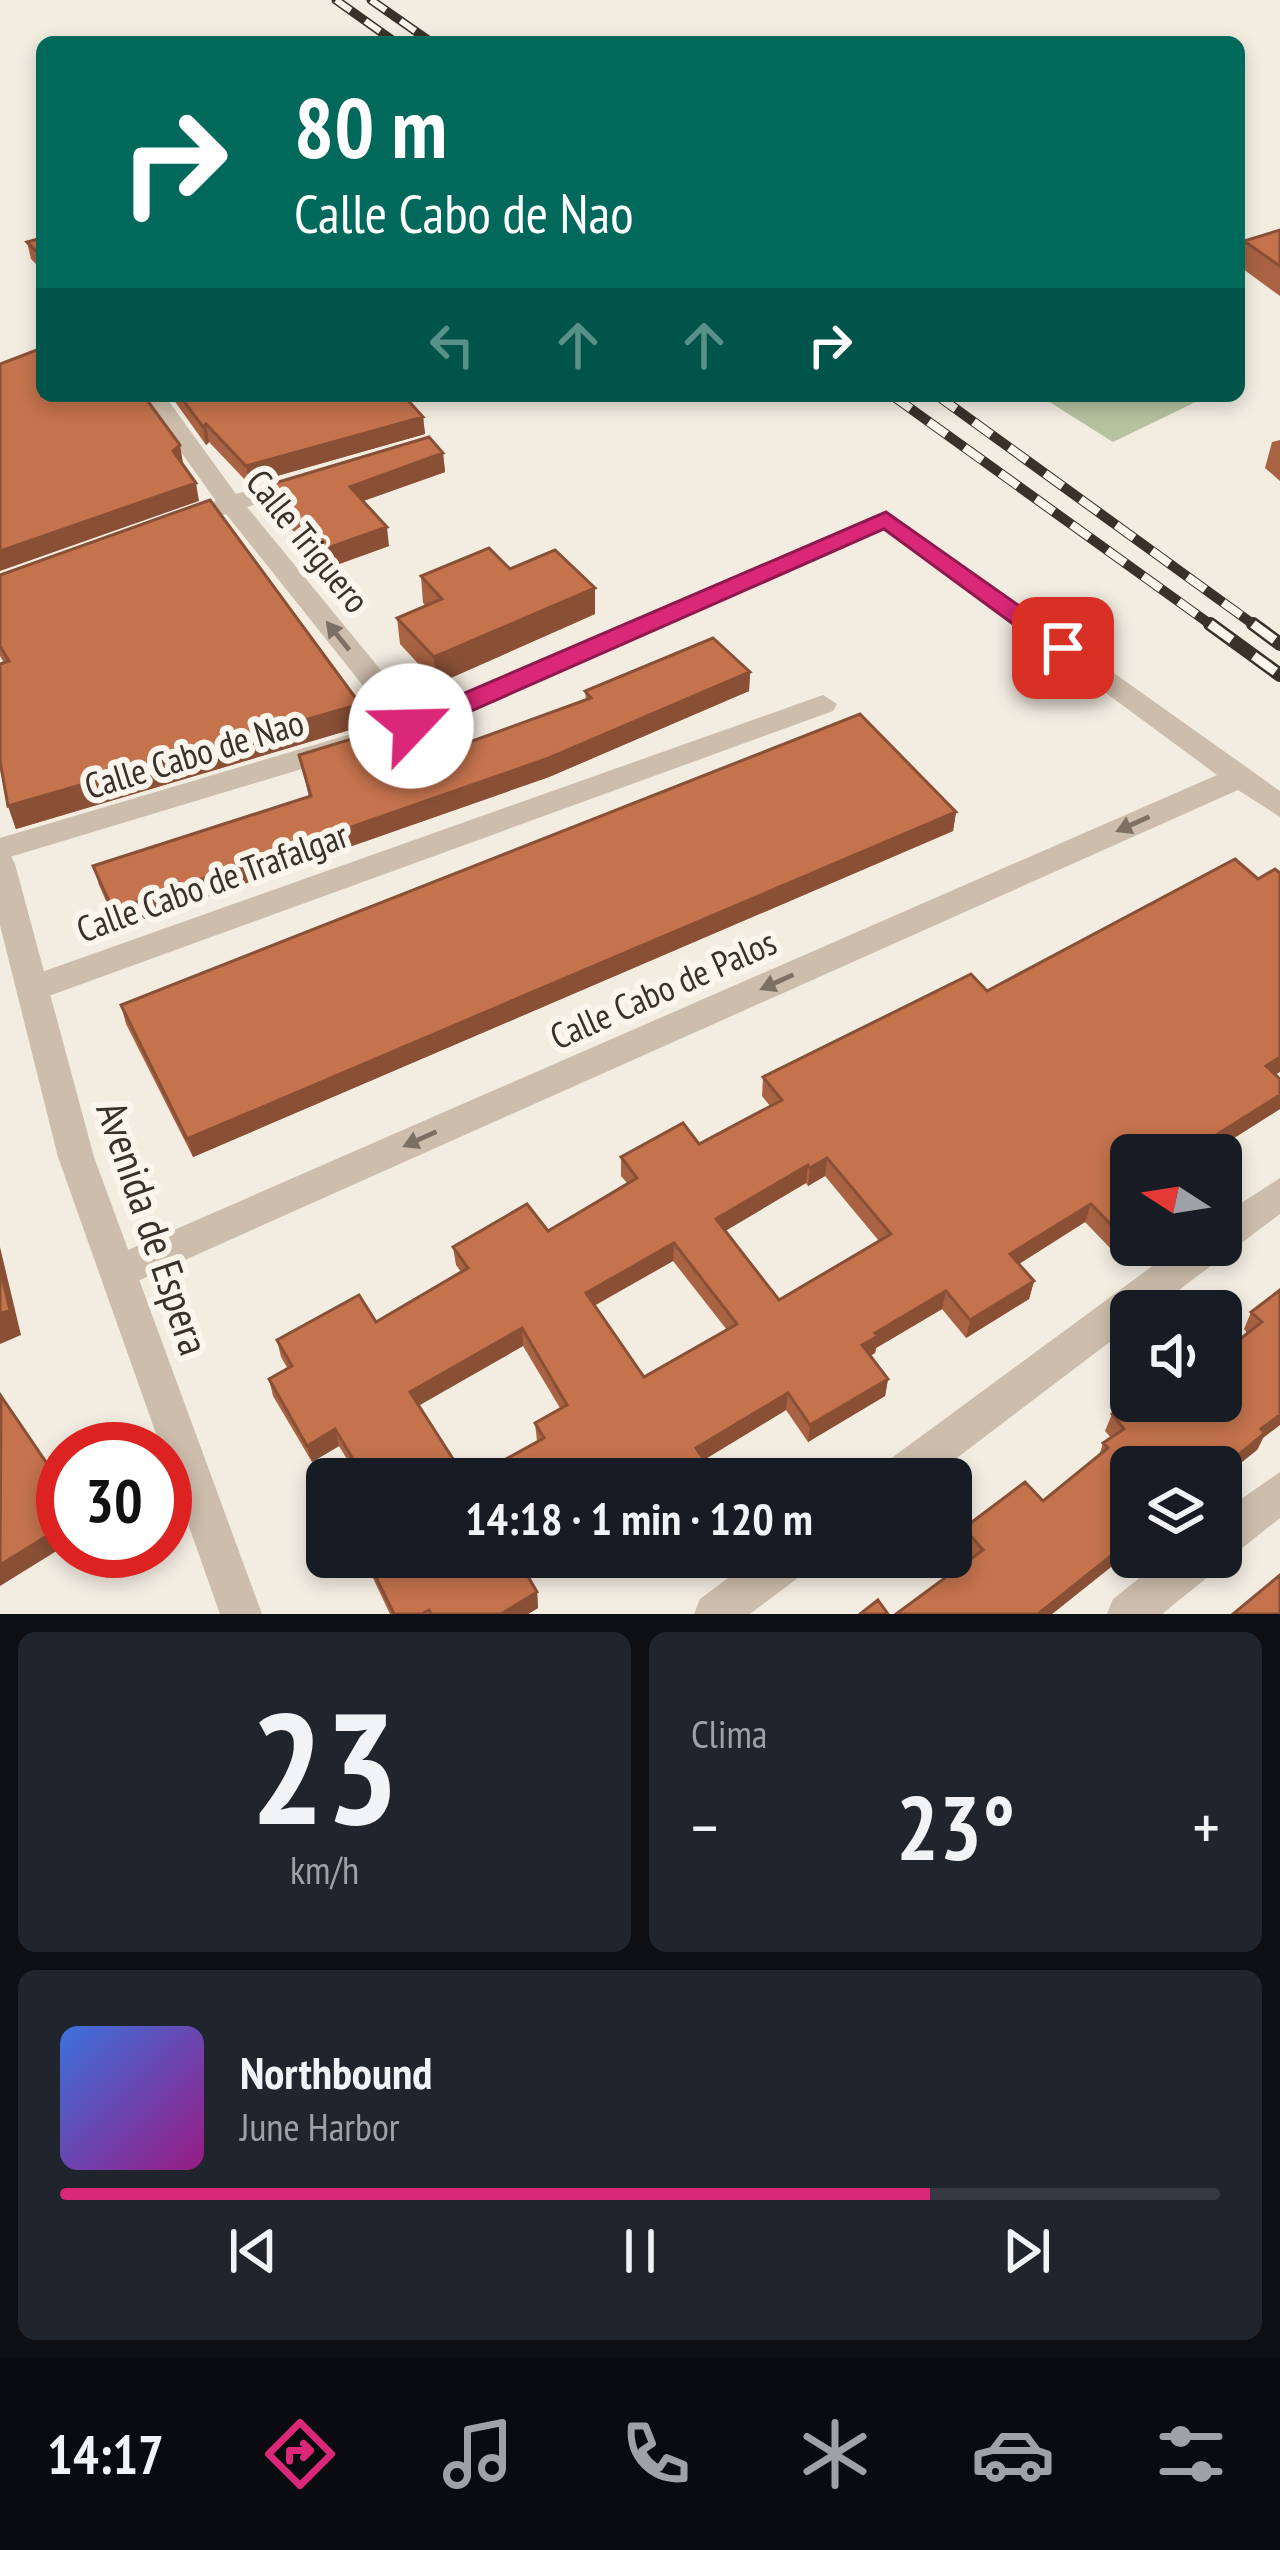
<!DOCTYPE html>
<html lang="es">
<head>
<meta charset="utf-8">
<style>
	:root { --surface:#171b24; --page:#20242c; --text:#f1f3f6; --muted:#9ea1a6; --line:#363941; --accent:#db2777 }
	body { margin:0; font-family:"PT Sans Narrow",sans-serif; background:var(--page); color:var(--text); height:100vh; display:flex; flex-direction:column; font-size:45px; white-space:nowrap }
	* { box-sizing:border-box; margin:0 }
	p { font-size:39px; color:var(--muted) }
	.icon { flex:none; width:66px; height:66px; fill:none; stroke:currentColor; stroke-width:2; stroke-linecap:round; stroke-linejoin:round }
	.map { position:relative; height:1614px; overflow:hidden }
	.side { display:flex; flex-direction:column; gap:18px; padding:18px; background:#0d0f14; flex:1 }
	.side>* { flex:none }
	.banner { position:absolute; left:36px; top:36px; width:1209px; height:366px; border-radius:18px; box-shadow:0 6px 18px #0003; background:#00695c; color:#fff; overflow:hidden }
	.needle { width:78px; rotate:282deg }
	.controls { position:absolute; left:1110px; top:1134px; display:grid; gap:24px }
	.controls a { display:grid; place-items:center; width:132px; height:132px; border-radius:18px; background:var(--surface); box-shadow:0 6px 18px #0003; font-size:60px }
	.speed { position:absolute; left:36px; top:1422px; display:flex; gap:24px; font-size:60px; font-weight:700; text-align:center }
	.speed>* { display:grid; place-content:center; width:156px; height:156px; border-radius:50%; background:var(--surface); box-shadow:0 6px 18px #0003; line-height:1 }
	.speed .limit { border:18px solid #d22; background:#fff; color:#111 }
	.pin { position:absolute; display:grid; place-items:center; width:102px; height:102px; color:#fff; margin:-51px; border-radius:24px; box-shadow:0 6px 18px #0006 }
	.me { position:absolute; width:132px; margin:-66px; rotate:66deg; stroke-linejoin:round; filter:drop-shadow(0 0 9px #0008) }
	.turn { display:flex; align-items:center; gap:42px; height:252px; padding:0 60px; font-size:54px }
	.turn .icon { width:156px; height:156px; stroke-width:2.5 }
	.turn b { display:block; font-size:84px; line-height:102px }
	.lanes { display:flex; align-items:center; height:114px; padding:0 60px; background:#0003; justify-content:center; gap:60px; direction:ltr }
	.lanes .off { opacity:.35 }
	.big { font-size:90px; font-weight:700; line-height:1.1 }
	.side .widget { flex:1; display:flex; flex-direction:column; justify-content:center; gap:18px; min-width:0; padding:0 42px; border-radius:18px; background:var(--page) }
	.side .dial { align-items:center; gap:0 }
	.dial b { font-size:156px; line-height:1 }
	.song { display:flex; align-items:center; gap:36px }
	.cover { width:144px; height:144px; border-radius:18px; background:linear-gradient(135deg,hsl(220 70% 55%),hsl(310 70% 35%)) }
	.played { height:12px; border-radius:6px; background:linear-gradient(90deg,var(--accent) 75%,var(--line) 75%) }
	.keys { display:flex; justify-content:space-around; direction:ltr }
	.heat { display:flex; justify-content:space-between; align-items:center; font-size:66px; direction:ltr }
	.side .tiles { flex:1; display:grid; gap:18px; grid-template-columns:1fr 1fr }
	.widget:last-child { grid-column:span 2 }
	.trip { position:absolute; left:306px; top:1458px; width:666px; height:120px; border-radius:18px; background:var(--surface); box-shadow:0 6px 18px #0003; font-weight:700; line-height:120px; text-align:center }
	.menu { display:flex; height:192px; justify-content:space-around; align-items:center; background:#090b0e; color:var(--muted) }
	.menu .icon { width:84px; height:84px }
	.menu .selected { color:var(--accent) }
	.menu b { font-size:54px; color:var(--text) }
	.map>svg:first-child { display:block }
	.green { fill:#b5c3a0 }
	.lines { fill:none; stroke-linecap:round; stroke-linejoin:round }
	.minor { fill:#ccbdac; fill-rule:evenodd }
	.tertiary { fill:#ccbdac; fill-rule:evenodd }
	.rail-far2-casing { stroke:#3a312b; stroke-width:9 }
	.rail-far1-casing { stroke:#3a312b; stroke-width:10 }
	.rail-casing { stroke:#3a312b; stroke-width:14 }
	.rail-far2 { stroke:#faf5ed; stroke-width:6; stroke-dasharray:18; stroke-linecap:butt }
	.rail-far1 { stroke:#faf5ed; stroke-width:8; stroke-dasharray:22; stroke-linecap:butt }
	.rail { stroke:#faf5ed; stroke-width:9; stroke-dasharray:27; stroke-linecap:butt }
	.wall { fill:#a96342; fill-rule:evenodd }
	.shaded-wall { fill:#895036 }
	.building { fill:#c4734d; stroke:#895036; stroke-width:3; fill-rule:evenodd }
	.oneway { fill:#7c7065 }
	.route { fill:#db2777; stroke:#8e194d; stroke-width:3 }
	.labels { text-anchor:middle; stroke-width:12; stroke-linejoin:round; paint-order:stroke }
	.street-label { font-size:36px; fill:#3a312b; stroke:#faf5ed }
	.near-street-label { font-size:42px; fill:#3a312b; stroke:#faf5ed }
</style>
</head>
<body>
<div class="map">
<svg width="1280" height="1614" viewBox="0 0 1280 1614">
	<rect width="100%" height="100%" fill="#f3ece1"/>
	<path class="green" d="M1040 396H1208L1113 442Z"/>
	<g class="lines">
		<path class="minor" d="M141 396H165L236 494 301 475 310 477 313 482 310 487 247 507 416 713 886 511 1280 791V817L1238 790 131 1284 118 1288 105 1284 99 1272 105 1260 1217 775 884 529 421 733 0 860V838L392 722 226 514 181 528 172 525 168 520 172 515 216 501Z
			M823 695 837 704 833 711 46 997 34 1001 22 997 18 988 22 979Z
			M1280 1178V1214L1151 1311H1131V1326L929 1479H876L882 1465 1181 1245H1221V1216Z
			M1280 1472V1518L1236 1553 1219 1559 1214 1572 1162 1614H1107L1113 1599 1166 1557H1221V1513Z
			M756 1557H812L806 1572 750 1614H694L700 1599Z"/>
		<path class="tertiary" d="M0 853 11 856 15 864 94 1157 262 1614H220L58 1157 0 925Z"/>
		<g class="rail-far2-casing">
			<path id="rail-far2" d="M336 0 395 42
				M371 0 431 42"/>
		</g>
		<g class="rail-far1-casing">
			<path id="rail-far1" d="M893 396 1214 627
				M938 396 1257 627"/>
		</g>
		<g class="rail-casing">
			<path id="rail" d="M1210 624 1280 675
				M1253 624 1280 644"/>
		</g>
		<use href="#rail-far2" class="rail-far2"/>
		<use href="#rail-far1" class="rail-far1"/>
		<use href="#rail" class="rail"/>
	</g>
	<path class="wall" d="M1280 230V296L1239 266 1244 241Z
		M42 238V270L31 259 27 242Z
		M171 396H404L423 417 425 434 249 484 209 442 206 445Z
		M1280 440V481L1265 468 1272 442Z
		M443 453 445 472 363 501 389 546 328 568 268 504 265 486Z
		M510 569 595 614 437 684 400 644 397 618 426 606 423 603 421 576Z
		M0 575 360 704 363 726 16 829 8 806 4 663 0 656Z
		M750 672 749 691 549 777 118 928 99 885 93 866 309 797 299 755 403 766 586 700 585 691Z
		M956 812 953 831 193 1157 126 1024 121 1005Z
		M987 991 1275 1074 1280 1079V1109L1207 1155H1131V1239L1113 1251 1085 1222 1019 1264 1034 1281 1029 1299 966 1338 942 1309 876 1348 875 1353 870 1356 888 1379 885 1396 808 1442 786 1410 704 1460 537 1441 535 1423 560 1408 523 1346 419 1405 466 1479H359L339 1446 312 1462 273 1396 269 1379 288 1369 281 1357 277 1340 376 1322 461 1272 456 1265 453 1247 548 1231 628 1184 621 1176V1157L699 1144 770 1106 762 1096 763 1077ZM825 1176 879 1241 779 1300 725 1231 806 1183 808 1186ZM673 1261 727 1330 644 1377 594 1306Z
		M1280 1290 1263 1438 1257 1450 1131 1467V1551L1052 1614 972 1558 960 1544 964 1528 1043 1501 1099 1456 1103 1443 1111 1438 1105 1431 1112 1414 1221 1401 1247 1333 1244 1329 1251 1312Z
		M363 1557H546V1562L526 1574 537 1592 538 1608 528 1614H390Z"/>
	<path class="shaded-wall" d="M423 417 425 434 249 484 246 466Z
		M206 424 209 442 206 445 203 427Z
		M180 445 183 463 176 469 173 451Z
		M443 453 445 472 352 505 350 487Z
		M196 483 199 501 0 571V551Z
		M387 527 389 546 328 568 325 549Z
		M595 588V614L437 684 434 657Z
		M750 672 749 691 549 777 118 928 113 910Z
		M360 704 363 726 16 829 8 806Z
		M956 812 953 831 193 1157 187 1139Z
		M1280 1057V1072L1259 1085 1266 1066Z
		M1280 1095V1109L1207 1155H1184Z
		M827 1158 825 1176 808 1186 810 1168Z
		M808 1165 806 1183 715 1237 716 1219Z
		M1091 1204 1085 1222 1006 1272 1010 1254Z
		M1131 1225V1239L1113 1251 1119 1233Z
		M674 1243 673 1261 586 1310V1293Z
		M0 1247 21 1335 0 1344Z
		M1034 1281 1029 1299 966 1338 970 1320Z
		M946 1291 942 1309 876 1348 875 1353 859 1362 862 1345 875 1333Z
		M522 1328 523 1346 413 1409 410 1392Z
		M888 1379 885 1396 808 1442 810 1425Z
		M788 1393 786 1410 695 1465 696 1448Z
		M1280 1415V1425L1263 1438 1257 1450 1221 1479V1468L1261 1429Z
		M335 1429 339 1446 312 1462 307 1446Z
		M63 1526V1547L0 1586V1565Z
		M1131 1540V1551L1052 1614H1038Z
		M526 1557H546V1562L520 1577 519 1561Z
		M537 1592 538 1608 528 1614H501Z"/>
	<path class="building" d="M1280 230V266L1244 241Z
		M42 238V257L27 242Z
		M42 348V396H144L180 445 173 451 196 483 0 551V364Z
		M180 396H404L423 417 246 466 206 424 203 427Z
		M429 437 443 453 350 487 387 527 325 549 265 486Z
		M210 500 360 704 8 806 0 761V664L9 661 0 646V575Z
		M489 548 510 569 555 550 595 588 434 657 397 618 442 599 421 576Z
		M713 638 750 672 549 758 113 910 93 866 311 796 299 755 378 731 403 766 591 698 585 691Z
		M860 714 956 812 187 1139 121 1005Z
		M1235 859 1258 879 1275 869 1280 873V1057L1266 1066 1280 1079V1095L1184 1155H1131V1225L1119 1233 1091 1204 1010 1254 1034 1281 970 1320 946 1291 875 1333 878 1336 862 1345 888 1379 810 1425 788 1393 696 1448 717 1479H470L544 1438 535 1423 567 1405 522 1328 410 1392 466 1479H365L335 1429 307 1446 269 1379 292 1366 277 1340 359 1295 376 1322 468 1268 453 1247 527 1204 548 1231 637 1178 621 1157 683 1123 699 1144 782 1100 763 1077 971 974 987 991ZM827 1158 891 1234 779 1300 716 1219 808 1165 810 1168ZM674 1243 737 1324 644 1377 586 1293Z
		M0 1268 10 1310 0 1314Z
		M1280 1290V1415L1261 1429 1265 1433 1221 1469V1467H1131V1540L1038 1614H896L983 1550 964 1528 1025 1482 1043 1501 1108 1448 1103 1443 1124 1429 1112 1414 1131 1399V1401H1221V1354L1262 1322 1251 1312Z
		M1 1396 63 1487V1526L0 1565Z
		M366 1557H526L519 1561 537 1592 501 1614H431L429 1610 422 1614H394Z
		M1280 1575V1614H1233Z
		M878 1600 888 1614H860Z"/>
	<defs><path id="oneway-solid" d="M-6-.8H1V-3.2L6.5 0L1 3.2V.8H-6Z" transform="scale(3)"/></defs>
	<g class="oneway">
		<use href="#oneway-solid" transform="translate(338 636) rotate(-129)"/>
		<use href="#oneway-solid" transform="translate(1133 824) rotate(156)"/>
		<use href="#oneway-solid" transform="translate(777 982) rotate(156)"/>
		<use href="#oneway-solid" transform="translate(420 1139) rotate(156)"/>
	</g>
	<path class="route" d="M886 512 1072 643 1076 648 1072 654H1054L884 529 421 733H402L398 726 402 720Z"/>
	<g class="labels">
		<g class="street-label">
			<text transform="translate(308 541) rotate(51)" y="13">Calle Triguero</text>
			<text transform="translate(194 754) rotate(-17)" y="13">Calle Cabo de Nao</text>
			<text transform="translate(212 882) rotate(-20)" y="13">Calle Cabo de Trafalgar</text>
			<text transform="translate(663 989) rotate(-24)" y="13">Calle Cabo de Palos</text>
		</g>
		<g class="near-street-label">
			<text transform="translate(153 1228) rotate(71)" y="15">Avenida de Espera</text>
		</g>
	</g>
</svg>
<div class="controls">
<a><svg class="needle" viewBox="-14 -14 28 28"><path d="M0-13l5 13h-10z" fill="#e53935"/><path d="M0 13l5-13h-10z" fill="#9ea1a6"/></svg></a>
<a><svg class="icon" aria-label="sound" viewBox="0 0 24 24"><path d="M4 9h4l5-4v14l-5-4H4zM17 9q2 3 0 6"/></svg></a>
<a><svg class="icon" aria-label="layers" viewBox="0 0 24 24"><path d="M12 4l9 5-9 5-9-5zM3 14l9 5 9-5"/></svg></a>
</div>
<div class="speed"><div class="limit">30</div></div>
<div class="pin" style="left:1063px;top:648px;background:#d93025"><svg class="icon" aria-label="arrive" viewBox="0 0 24 24"><path d="M6 21V4h12l-3 4 3 4H6"/></svg></div>
<svg class="me" style="left:411px;top:726px" viewBox="-20 -20 40 40"><circle r="19" fill="#fff"/><path d="M0-13L10 11 0 6-10 11z" fill="#db2777"/></svg>
<div class="trip">14:18 · 1 min · 120 m</div>
<div class="banner">
<div class="turn"><svg class="icon" aria-label="right" viewBox="0 0 24 24"><path d="M7 20v-9h11M14 6l5 5-5 5"/></svg><div><b>80 m</b>Calle Cabo de Nao</div></div>
<div class="lanes"><svg class="icon off" aria-label="left" viewBox="0 0 24 24"><path d="M17 20v-9H6M10 6l-5 5 5 5"/></svg><svg class="icon off" aria-label="ahead" viewBox="0 0 24 24"><path d="M12 20V5M6 11l6-6 6 6"/></svg><svg class="icon off" aria-label="ahead" viewBox="0 0 24 24"><path d="M12 20V5M6 11l6-6 6 6"/></svg><svg class="icon" aria-label="right" viewBox="0 0 24 24"><path d="M7 20v-9h11M14 6l5 5-5 5"/></svg></div>
</div>
</div>
<section class="side">
<div class="tiles">
<div class="widget dial"><b>23</b><p>km/h</p></div>
<div class="widget"><p>Clima</p>
<div class="heat"><a>−</a><b class="big">23°</b><a>+</a></div>
</div>
<div class="widget">
<div class="song"><i class="cover"></i><div><b>Northbound</b><p>June Harbor</p></div></div>
<div class="played"></div>
<div class="keys"><svg class="icon" aria-label="previous" viewBox="0 0 24 24"><path d="M18 5L8 12l10 7zM5 5v14"/></svg><svg class="icon" aria-label="pause" viewBox="0 0 24 24"><path d="M8 5v14M16 5v14"/></svg><svg class="icon" aria-label="next" viewBox="0 0 24 24"><path d="M6 5l10 7-10 7zM19 5v14"/></svg></div>
</div>
</div>
</section>
<nav class="menu">
<b>14:17</b>
<svg class="icon selected" aria-label="directions" viewBox="0 0 24 24"><path d="M12 3l9 9-9 9-9-9zM9 14v-3h6M13 9l2 2-2 2"/></svg>
<svg class="icon" aria-label="music" viewBox="0 0 24 24"><path d="M9 18V5l10-2v13"/><circle cx="6" cy="18" r="3"/><circle cx="16" cy="16" r="3"/></svg>
<svg class="icon" aria-label="phone" viewBox="0 0 24 24"><path d="M5 4h4l2 5-3 2q2 4 5 5l2-3 5 2v4C11 20 4 13 5 4z"/></svg>
<svg class="icon" aria-label="climate" viewBox="0 0 24 24"><path d="M12 3v18M4 7l16 10M4 17L20 7"/></svg>
<svg class="icon" aria-label="car" viewBox="0 0 24 24"><path d="M5 17H2v-5l4-1 3-4h7l3 4 3 1v5h-3M9 17h6M6 11h13"/><circle cx="7" cy="17" r="2"/><circle cx="17" cy="17" r="2"/></svg>
<svg class="icon" aria-label="filters" viewBox="0 0 24 24"><path d="M4 7h16M4 17h16"/><circle cx="9" cy="7" r="2"/><circle cx="15" cy="17" r="2"/></svg>
</nav>
</body>
</html>
